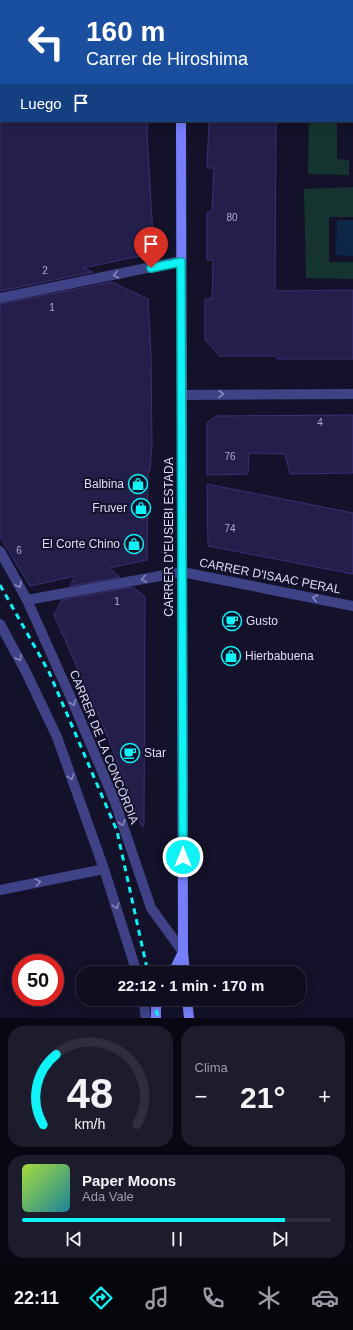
<!DOCTYPE html>
<html lang="es">
<head>
<meta charset="utf-8">
<style>
	:root { --surface:#0f0e20; --page:#1d1c2d; --text:#f1f3f6; --muted:#9b9ca5; --line:#2f2e3e; --accent:#0ff3f7 }
	body { margin:0; font-family:Helvetica,sans-serif; background:var(--page); color:var(--text); height:100vh; display:flex; flex-direction:column; font-size:15px; white-space:nowrap }
	* { box-sizing:border-box; margin:0 }
	p { font-size:13px; color:var(--muted) }
	.icon { flex:none; width:22px; height:22px; fill:none; stroke:currentColor; stroke-width:2; stroke-linecap:round; stroke-linejoin:round }
	.map { position:relative; height:1018px; overflow:hidden }
	.sheet { display:flex; flex-direction:column; gap:8px; padding:8px; background:#080812; flex:1 }
	.sheet>* { flex:none }
	.banner { position:absolute; left:0px; top:0px; width:353px; height:122px; box-shadow:0 2px 10px #0003,0 0 0 1px var(--line); background:#1a4fa0; color:#fff; overflow:hidden }
	.speed { position:absolute; left:12px; top:954px; display:flex; gap:8px; font-size:20px; font-weight:700; text-align:center }
	.speed>* { display:grid; place-content:center; width:52px; height:52px; border-radius:50%; background:var(--surface); box-shadow:0 2px 10px #0003,0 0 0 1px var(--line); line-height:1 }
	.speed .limit { border:6px solid #d22; background:#fff; color:#111 }
	.pin { position:absolute; display:grid; place-items:center; width:34px; height:34px; color:#fff; margin:-41px -17px; border-radius:50% 50% 50% 0; rotate:-45deg; box-shadow:0 0 4px #0007 }
	.pin .icon { rotate:45deg }
	.me { position:absolute; width:44px; margin:-22px; rotate:0deg; stroke-linejoin:round; filter:drop-shadow(0 0 3px #0008) }
	.turn { display:flex; align-items:center; gap:14px; height:84px; padding:0 20px; font-size:18px }
	.turn .icon { width:52px; height:52px; stroke-width:2.5 }
	.turn b { display:block; font-size:28px; line-height:34px }
	.then { display:flex; align-items:center; height:38px; padding:0 20px; background:#0003; gap:8px; font-size:15px }
	.big { font-size:30px; font-weight:600; line-height:1.1 }
	.sheet .widget { flex:1; display:flex; flex-direction:column; justify-content:center; gap:6px; min-width:0; padding:0 14px; border-radius:16px; background:var(--page) }
	.sheet .dial { align-items:center; gap:0 }
	.dial svg { height:104px; overflow:visible; fill:none; stroke:var(--line); stroke-width:7; stroke-linecap:round; text-anchor:middle }
	.dial text { fill:var(--text); stroke:none }
	.song { display:flex; align-items:center; gap:12px }
	.cover { width:48px; height:48px; border-radius:6px; background:linear-gradient(135deg,hsl(80 70% 55%),hsl(190 70% 35%)) }
	.played { height:4px; border-radius:2px; background:linear-gradient(90deg,var(--accent) 85%,var(--line) 85%) }
	.keys { display:flex; justify-content:space-around; direction:ltr }
	.heat { display:flex; justify-content:space-between; align-items:center; font-size:22px; direction:ltr }
	.sheet .tiles { flex:1; display:grid; gap:8px; grid-template-columns:1fr 1fr }
	.widget:last-child { grid-column:span 2 }
	.trip { position:absolute; left:76px; top:966px; width:230px; height:40px; border-radius:16px; background:var(--surface); box-shadow:0 2px 10px #0003,0 0 0 1px var(--line); font-weight:600; line-height:40px; text-align:center }
	.dock { display:flex; height:64px; justify-content:space-around; align-items:center; background:#06060d; color:var(--muted) }
	.dock .icon { width:28px; height:28px }
	.dock .active { color:var(--accent) }
	.dock b { font-size:18px; color:var(--text) }
	.map>svg:first-child { display:block }
	.green { fill:#153430 }
	.water { fill:#0d2748 }
	.building { fill:#241e4a; stroke:#393175 }
	.lines { fill:none; stroke-linecap:round; stroke-linejoin:round }
	.street { stroke:#3f4287; stroke-width:10 }
	.secondary { stroke:#767efa; stroke-width:10 }
	.rail { stroke:#0ff3f7; stroke-width:3; stroke-dasharray:6 5; stroke-linecap:butt }
	.oneway { stroke:#8687bd }
	.route-casing { stroke:#0a9ea1; stroke-width:10 }
	.route { stroke:#0ff3f7; stroke-width:7 }
	.labels { text-anchor:middle; stroke-width:4; stroke-linejoin:round; paint-order:stroke }
	.number-label { font-size:10px; fill:#afacd1 }
	.poi-label { font-size:12px; fill:#dddcfe; stroke:#14122a; text-anchor:end }
	.street-label { font-size:12px; fill:#dddcfe; stroke:#14122a }
</style>
</head>
<body>
<div class="map">
<svg width="353" height="1018" viewBox="0 0 353 1018">
	<rect width="100%" height="100%" fill="#14122a"/>
	<path class="green" d="M309 121H349L337 122V159L349 160V175L308 174Z
		M353 187V217H329V262H353V279L306 278 304 189Z"/>
	<path class="water" d="M337 220H353V256L336 255Z"/>
	<path class="building" d="M0 121H148L147 133 154 253 83 268 93 272 0 291Z
		M209 121H276L275 291 353 290V359H277V356H220L205 340V299H212L213 260H207V213L212 211 214 168H207Z
		M112 282 148 299 151 355 152 445 150 470 148 472 147 560 109 568 120 577 70 586 75 576 30 586 0 537V304Z
		M353 415V473L290 474 285 454 249 453 248 474 207 475V423L216 416Z
		M207 484 353 513V574L208 546Z
		M133 587 145 597 144 826 142 827 105 730 54 615 62 600Z"/>
	<g class="lines">
		<path class="street" d="M171 1 172 0
			M352 6H353
			M0 40 1 39
			M0 298 181 261
			M182 395 353 394
			M0 551 27 600 71 698 115 802 151 908 183 952
			M27 600 182 572 353 606
			M0 624 25 670 57 737 104 869 137 973
			M0 890 104 869
			M143 999 146 1018"/>
		<path class="secondary" d="M163 0 164 1
			M181 121 183 952 185 973
			M173 973 183 952
			M187 999 189 1018
			M156 1018V1007L160 999"/>
		<path class="rail" d="M0 585 49 672 117 831 148 973
			M154 999 158 1018"/>
	</g>
	<defs><path id="oneway-chevron" d="M-2-3.5L2.5 0L-2 3.5" fill="none" stroke-width="1.6" stroke-linecap="round" stroke-linejoin="round"/></defs>
	<g class="oneway">
		<use href="#oneway-chevron" transform="translate(116 275) rotate(169)"/>
		<use href="#oneway-chevron" transform="translate(221 394)"/>
		<use href="#oneway-chevron" transform="translate(144 579) rotate(170)"/>
		<use href="#oneway-chevron" transform="translate(19 585) rotate(61)"/>
		<use href="#oneway-chevron" transform="translate(315 598) rotate(-169)"/>
		<use href="#oneway-chevron" transform="translate(19 658) rotate(61)"/>
		<use href="#oneway-chevron" transform="translate(73 703) rotate(67)"/>
		<use href="#oneway-chevron" transform="translate(71 777) rotate(70)"/>
		<use href="#oneway-chevron" transform="translate(122 823) rotate(71)"/>
		<use href="#oneway-chevron" transform="translate(38 882) rotate(-11)"/>
		<use href="#oneway-chevron" transform="translate(116 906) rotate(73)"/>
	</g>
	<g class="lines">
		<g class="route-casing">
			<path id="route" d="M151 268 181 262 183 857"/>
		</g>
		<use href="#route" class="route"/>
	</g>
	<defs>
		<g id="shop-ring" transform="scale(1)"><circle r="9.5" fill="#14122a" stroke="#0ff3f7" stroke-width="1.5"/><path d="M-5-2.5h2.3a2.7 3.5 0 0 1 5.4 0H5L5.5 6h-11ZM-1.5-2.5h3a1.5 2.3 0 0 0-3 0Z" fill="#0ff3f7"/></g>
		<g id="cafe-ring" transform="scale(1)"><circle r="9.5" fill="#14122a" stroke="#0ff3f7" stroke-width="1.5"/><path d="M-5.5-4.5H6V0H3Q3 3.5 0 3.5H-2.5Q-5.5 3.5-5.5 0ZM3-3.2v2h1.7v-2ZM-6 4.5H4V6H-6Z" fill="#0ff3f7"/></g>
	</defs>
	<g fill-rule="evenodd">
		<use href="#shop-ring" x="138" y="484"/>
		<use href="#shop-ring" x="141" y="508"/>
		<use href="#shop-ring" x="134" y="544"/>
		<use href="#cafe-ring" x="232" y="621"/>
		<use href="#shop-ring" x="231" y="656"/>
		<use href="#cafe-ring" x="130" y="753"/>
	</g>
	<g class="labels">
		<g class="number-label">
			<text x="232" y="221">80</text>
			<text x="45" y="274">2</text>
			<text x="52" y="311">1</text>
			<text x="320" y="426">4</text>
			<text x="230" y="460">76</text>
			<text x="230" y="532">74</text>
			<text x="19" y="554">6</text>
			<text x="117" y="605">1</text>
		</g>
		<g class="poi-label">
			<text x="124" y="488">Balbina</text>
			<text x="127" y="512">Fruver</text>
			<text x="120" y="548">El Corte Chino</text>
			<text x="246" y="625" text-anchor="start">Gusto</text>
			<text x="245" y="660" text-anchor="start">Hierbabuena</text>
			<text x="144" y="757" text-anchor="start">Star</text>
		</g>
		<g class="street-label">
			<text transform="translate(169 537) rotate(-90)" y="4">CARRER D'EUSEBI ESTADA</text>
			<text transform="translate(270 576) rotate(11)" y="4">CARRER D'ISAAC PERAL</text>
			<text transform="translate(104 747) rotate(68)" y="4">CARRER DE LA CONCÒRDIA</text>
		</g>
	</g>
</svg>
<div class="speed"><div class="limit">50</div></div>
<div class="pin" style="left:151px;top:268px;background:#d93025"><svg class="icon" aria-label="arrive" viewBox="0 0 24 24"><path d="M6 21V4h12l-3 4 3 4H6"/></svg></div>
<svg class="me" style="left:183px;top:857px" viewBox="-20 -20 40 40"><circle r="17" fill="#0ff3f7" stroke="#fff" stroke-width="3"/><path d="M0-11L8 9 0 5-8 9z" fill="#fff"/></svg>
<div class="trip">22:12 · 1 min · 170 m</div>
<div class="banner">
<div class="turn"><svg class="icon" aria-label="left" viewBox="0 0 24 24"><path d="M17 20v-9H6M10 6l-5 5 5 5"/></svg><div><b>160 m</b>Carrer de Hiroshima</div></div>
<div class="then">Luego<svg class="icon" aria-label="arrive" viewBox="0 0 24 24"><path d="M6 21V4h12l-3 4 3 4H6"/></svg></div>
</div>
</div>
<section class="sheet">
<div class="tiles">
<div class="widget dial"><svg viewBox="0 0 100 80">
<path d="M14 69A42 42 0 1 1 86 69"/>
<path d="M14 69A42 42 0 0 1 24 15" stroke="#0ff3f7"/>
<text x="50" y="56" font-size="32" font-weight="700">48</text>
<text x="50" y="72" font-size="11">km/h</text>
</svg></div>
<div class="widget"><p>Clima</p>
<div class="heat"><a>−</a><b class="big">21°</b><a>+</a></div>
</div>
<div class="widget">
<div class="song"><i class="cover"></i><div><b>Paper Moons</b><p>Ada Vale</p></div></div>
<div class="played"></div>
<div class="keys"><svg class="icon" aria-label="previous" viewBox="0 0 24 24"><path d="M18 5L8 12l10 7zM5 5v14"/></svg><svg class="icon" aria-label="pause" viewBox="0 0 24 24"><path d="M8 5v14M16 5v14"/></svg><svg class="icon" aria-label="next" viewBox="0 0 24 24"><path d="M6 5l10 7-10 7zM19 5v14"/></svg></div>
</div>
</div>
</section>
<nav class="dock">
<b>22:11</b>
<svg class="icon active" aria-label="directions" viewBox="0 0 24 24"><path d="M12 3l9 9-9 9-9-9zM9 14v-3h6M13 9l2 2-2 2"/></svg>
<svg class="icon" aria-label="music" viewBox="0 0 24 24"><path d="M9 18V5l10-2v13"/><circle cx="6" cy="18" r="3"/><circle cx="16" cy="16" r="3"/></svg>
<svg class="icon" aria-label="phone" viewBox="0 0 24 24"><path d="M5 4h4l2 5-3 2q2 4 5 5l2-3 5 2v4C11 20 4 13 5 4z"/></svg>
<svg class="icon" aria-label="climate" viewBox="0 0 24 24"><path d="M12 3v18M4 7l16 10M4 17L20 7"/></svg>
<svg class="icon" aria-label="car" viewBox="0 0 24 24"><path d="M5 17H2v-5l4-1 3-4h7l3 4 3 1v5h-3M9 17h6M6 11h13"/><circle cx="7" cy="17" r="2"/><circle cx="17" cy="17" r="2"/></svg>
</nav>
</body>
</html>
